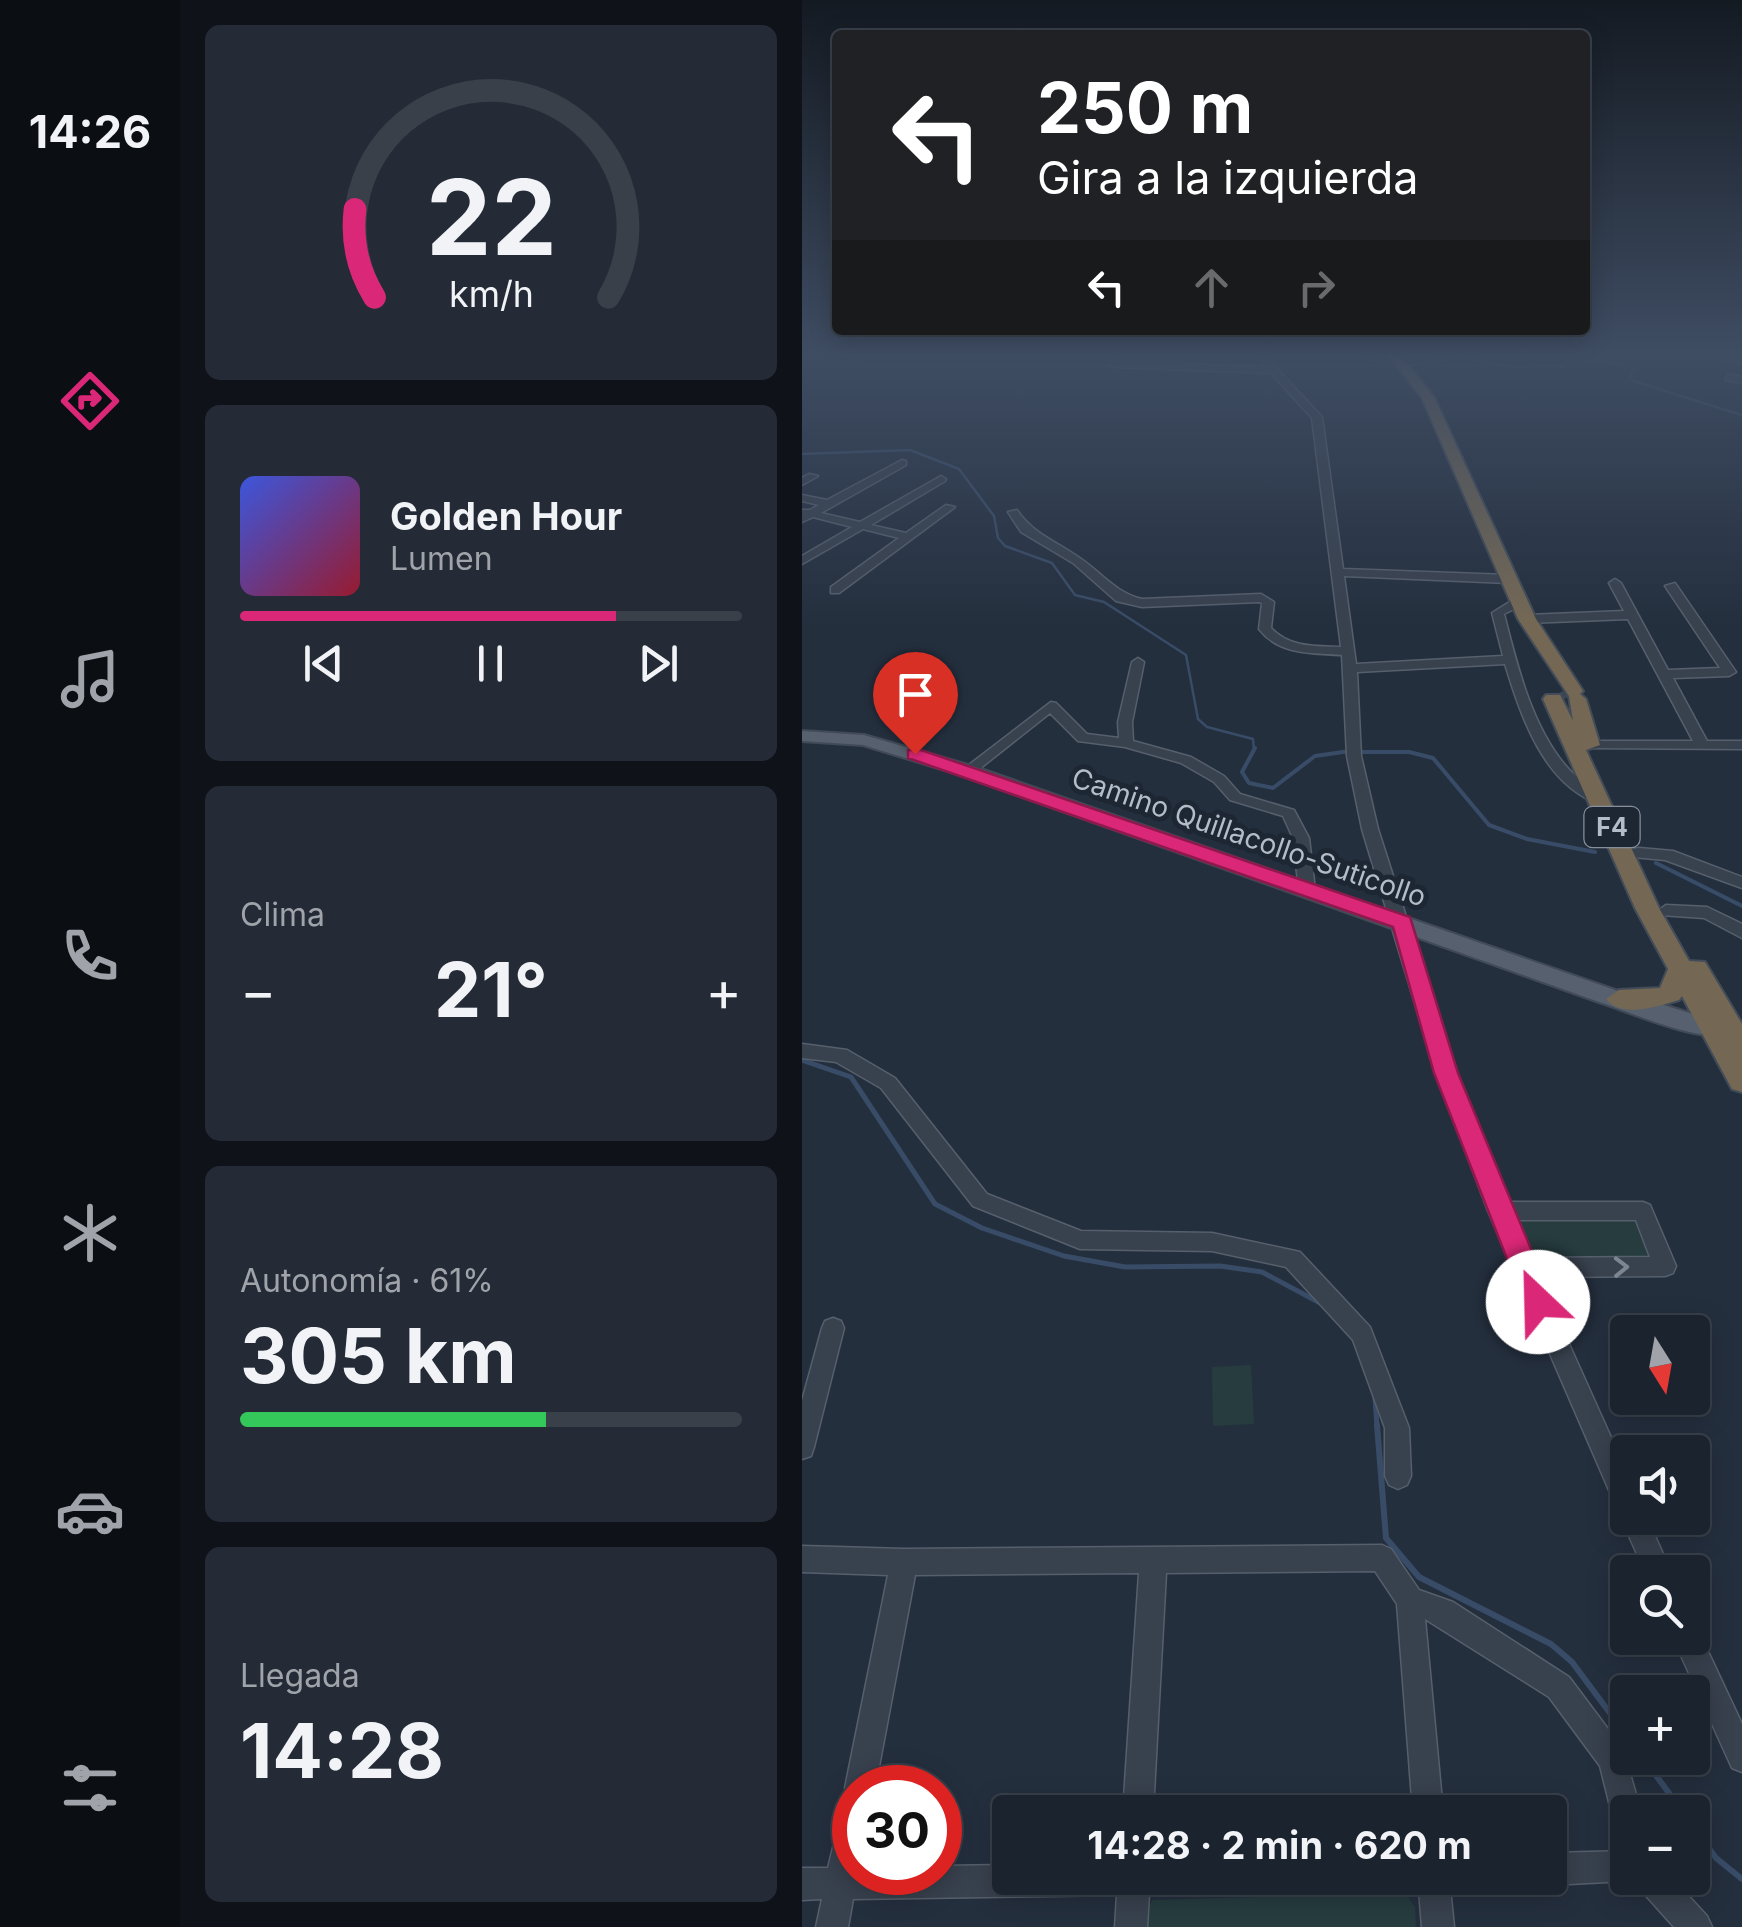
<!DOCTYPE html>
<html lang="es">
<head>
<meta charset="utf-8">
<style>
	:root { --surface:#1b232e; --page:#242b36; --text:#f1f3f6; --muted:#a0a4aa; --line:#39404a; --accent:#db2777 }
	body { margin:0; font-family:Inter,sans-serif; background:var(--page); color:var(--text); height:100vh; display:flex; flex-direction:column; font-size:38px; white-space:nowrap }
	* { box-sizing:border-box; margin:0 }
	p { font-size:32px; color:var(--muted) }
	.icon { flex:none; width:55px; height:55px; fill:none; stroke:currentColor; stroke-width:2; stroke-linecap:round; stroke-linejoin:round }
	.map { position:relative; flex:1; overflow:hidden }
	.panel { display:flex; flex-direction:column; gap:25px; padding:25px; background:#0f1319; width:622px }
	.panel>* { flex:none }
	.top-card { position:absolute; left:30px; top:30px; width:758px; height:305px; border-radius:10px; box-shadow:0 5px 25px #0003,0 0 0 2px var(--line); background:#202124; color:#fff; overflow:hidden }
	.needle { width:65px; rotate:169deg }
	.buttons { position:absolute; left:808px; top:1315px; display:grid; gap:20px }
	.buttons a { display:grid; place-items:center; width:100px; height:100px; border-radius:10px; background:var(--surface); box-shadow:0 5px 25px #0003,0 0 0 2px var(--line); font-size:50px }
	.speed { position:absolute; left:30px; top:1765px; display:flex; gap:20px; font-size:50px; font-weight:700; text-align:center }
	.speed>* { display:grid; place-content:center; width:130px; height:130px; border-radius:50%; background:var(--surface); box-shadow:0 5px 25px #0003,0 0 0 2px var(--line); line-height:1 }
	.speed .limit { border:15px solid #d22; background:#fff; color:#111 }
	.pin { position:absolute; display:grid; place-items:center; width:85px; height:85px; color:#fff; margin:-102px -42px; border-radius:50% 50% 50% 0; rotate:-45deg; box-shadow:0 0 10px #0007 }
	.pin .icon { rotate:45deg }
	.me { position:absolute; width:110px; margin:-55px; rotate:336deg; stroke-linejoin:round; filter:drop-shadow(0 0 8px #0008) }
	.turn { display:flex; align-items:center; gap:35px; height:210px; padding:0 40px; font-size:45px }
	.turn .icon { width:130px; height:130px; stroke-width:2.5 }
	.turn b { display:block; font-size:70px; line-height:85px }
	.lanes { display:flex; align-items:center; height:95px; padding:0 40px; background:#0003; justify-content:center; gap:50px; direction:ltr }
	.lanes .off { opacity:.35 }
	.big { font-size:75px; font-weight:700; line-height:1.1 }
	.panel .tile { flex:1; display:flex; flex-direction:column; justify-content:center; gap:15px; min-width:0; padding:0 35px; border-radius:15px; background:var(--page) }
	.panel .dial { align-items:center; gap:0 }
	.dial svg { height:260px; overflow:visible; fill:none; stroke:var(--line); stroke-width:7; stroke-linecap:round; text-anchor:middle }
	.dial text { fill:var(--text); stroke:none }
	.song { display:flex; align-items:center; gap:30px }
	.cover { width:120px; height:120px; border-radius:15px; background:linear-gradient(135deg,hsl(230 70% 55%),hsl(350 70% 35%)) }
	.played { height:10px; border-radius:5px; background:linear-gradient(90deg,var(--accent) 75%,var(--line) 75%) }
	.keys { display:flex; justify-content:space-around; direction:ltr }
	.heat { display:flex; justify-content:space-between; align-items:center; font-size:55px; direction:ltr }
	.charge { height:15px; border-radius:8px; background:linear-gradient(90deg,#34c759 61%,var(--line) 0) }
	.trip { position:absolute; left:190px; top:1795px; width:575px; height:100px; border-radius:10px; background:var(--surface); box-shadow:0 5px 25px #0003,0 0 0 2px var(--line); font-weight:700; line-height:100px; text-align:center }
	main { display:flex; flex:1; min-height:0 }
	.tab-bar { display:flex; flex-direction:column; width:180px; justify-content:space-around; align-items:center; background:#0b0e12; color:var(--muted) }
	.tab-bar .icon { width:70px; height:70px }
	.tab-bar .active { color:var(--accent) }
	.tab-bar b { font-size:45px; color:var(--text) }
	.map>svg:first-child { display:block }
	.green { fill:#263c3f }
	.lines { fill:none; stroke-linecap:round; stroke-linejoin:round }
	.stream-far3 { stroke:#394c67; stroke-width:2.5 }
	.stream-far2 { stroke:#394c67; stroke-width:4 }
	.stream-far1 { stroke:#394c67; stroke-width:5 }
	.stream { stroke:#394c67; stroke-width:6 }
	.highway-tunnel { stroke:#3a4453; stroke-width:18; stroke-dasharray:18 9; stroke-linecap:butt }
	.minor-casing { stroke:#565f6c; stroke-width:3 }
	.major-casing { stroke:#414a57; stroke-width:4 }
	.highway-casing { stroke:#434c59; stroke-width:4 }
	.minor { fill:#38414e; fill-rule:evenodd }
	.major { fill:#56606e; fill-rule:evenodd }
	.highway { fill:#746855; fill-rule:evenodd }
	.oneway { stroke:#7c8592 }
	.route { fill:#db2777; stroke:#8e194d; stroke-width:2.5 }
	.labels { text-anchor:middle; stroke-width:10; stroke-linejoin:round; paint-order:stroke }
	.shield { fill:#1d2633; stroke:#878f9c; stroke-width:2.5 }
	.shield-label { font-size:25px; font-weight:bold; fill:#b4bcc9 }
	.street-label { font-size:28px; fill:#b4bcc9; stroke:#1d2633 }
</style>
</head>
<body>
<main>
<nav class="tab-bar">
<b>14:26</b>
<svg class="icon active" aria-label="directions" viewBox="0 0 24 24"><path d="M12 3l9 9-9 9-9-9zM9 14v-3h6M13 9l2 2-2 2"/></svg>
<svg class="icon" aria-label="music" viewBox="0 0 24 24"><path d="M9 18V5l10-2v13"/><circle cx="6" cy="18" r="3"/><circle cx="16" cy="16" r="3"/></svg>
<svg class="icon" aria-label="phone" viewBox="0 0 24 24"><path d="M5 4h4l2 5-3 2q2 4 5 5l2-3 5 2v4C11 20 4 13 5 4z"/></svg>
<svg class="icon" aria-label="climate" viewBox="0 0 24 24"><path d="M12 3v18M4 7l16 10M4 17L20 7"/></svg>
<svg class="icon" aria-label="car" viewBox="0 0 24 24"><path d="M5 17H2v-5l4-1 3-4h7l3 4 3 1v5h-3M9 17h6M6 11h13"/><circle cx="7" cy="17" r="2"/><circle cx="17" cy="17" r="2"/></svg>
<svg class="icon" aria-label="filters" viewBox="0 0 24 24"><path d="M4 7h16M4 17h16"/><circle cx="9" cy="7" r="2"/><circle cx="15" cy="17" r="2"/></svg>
</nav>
<section class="panel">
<div class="tile dial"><svg viewBox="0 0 100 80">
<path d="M14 69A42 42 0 1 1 86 69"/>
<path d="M14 69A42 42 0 0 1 8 42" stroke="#db2777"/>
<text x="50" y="56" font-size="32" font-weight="700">22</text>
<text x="50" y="72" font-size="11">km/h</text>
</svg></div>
<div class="tile">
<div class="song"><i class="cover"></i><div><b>Golden Hour</b><p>Lumen</p></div></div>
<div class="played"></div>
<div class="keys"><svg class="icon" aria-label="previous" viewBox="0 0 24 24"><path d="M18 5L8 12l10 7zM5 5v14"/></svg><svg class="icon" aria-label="pause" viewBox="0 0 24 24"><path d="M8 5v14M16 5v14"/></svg><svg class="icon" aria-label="next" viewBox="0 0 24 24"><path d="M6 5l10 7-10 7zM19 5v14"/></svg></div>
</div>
<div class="tile"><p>Clima</p>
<div class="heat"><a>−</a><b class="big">21°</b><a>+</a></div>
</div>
<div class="tile"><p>Autonomía · 61%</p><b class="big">305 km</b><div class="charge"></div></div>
<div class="tile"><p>Llegada</p><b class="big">14:28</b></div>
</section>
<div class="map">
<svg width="940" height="1927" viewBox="0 0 940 1927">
	<rect width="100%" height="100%" fill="#242f3e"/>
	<path class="green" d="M831 1216 839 1220 851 1255 843 1263 731 1262 716 1221Z
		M449 1365 452 1424 411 1426 410 1367Z
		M603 1893 613 1907 614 1927H340L341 1915 351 1900Z"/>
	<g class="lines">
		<path class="stream-far3" d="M529 353 598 365
			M610 365 660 357 708 367 761 366 767 357 833 367 827 377 831 381 940 415
			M0 454 108 450 157 469 192 516 196 538 203 546 250 563 273 595 302 602 384 655 396 719 405 727 451 739 452 750"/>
		<path class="stream-far2" d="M453 748 440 772 447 783 471 788 513 756 548 751
			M557 752H607L631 758 687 825 725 839 793 852
			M854 863 940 906"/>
		<path class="stream-far1" d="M0 1060 49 1077 133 1204 180 1228 262 1256 323 1267 418 1266 460 1272 520 1304
			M573 1398 575 1427"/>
		<path class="stream" d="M575 1425 584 1538 617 1577 749 1644 770 1662 825 1736
			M841 1758 881 1812
			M890 1825 914 1858 940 1879"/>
		<path class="highway-tunnel" d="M759 692 762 699"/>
		<g class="minor-casing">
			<path id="minor" d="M452 353H460L520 417 541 569 706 575 712 579 706 583 542 576 554 664 701 656 690 613 714 598H722V604L702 614C715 665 729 724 763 765 775 780 791 787 805 799L797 804C741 784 719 716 703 664L555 672 559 756 576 829 654 1073 704 1202H841L848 1205 874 1266 871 1273 863 1276 737 1277 825 1473V1518H845L869 1572H843L819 1518 821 1513 816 1511 686 1211 634 1073 560 829 545 756 540 655C509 653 477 655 457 629L460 603 457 602 340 607 314 601 271 563 219 532 206 512 215 510C233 536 255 541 279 559 301 574 314 593 340 599L459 594 472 602 469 628C488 648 514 646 539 647L510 418 469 373 311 367 307 364 311 361 464 367ZM712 1220H834L848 1257 729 1258Z
				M892 353H907L940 359V364Z
				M926 375 940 377V383L923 380Z
				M100 460 104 461V465L19 513 58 522 139 476 144 479 143 481 69 525 104 533 144 505 153 507 37 593H29V587L97 538 61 529 0 564V556L50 527 11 517 0 522V510H8L17 505 0 501V495L25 500Z
				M7 474 16 476 0 485V478Z
				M813 579 819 583 866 670 918 668 863 586 873 583 934 672 927 676 871 678 905 741H940V749L783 748 781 745 788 741H891L826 619 725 623 719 619 725 615 822 611 807 583Z
				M336 658 342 662 330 722 331 741 389 757 422 776 438 794 492 810 507 838 513 890 511 894 505 895 497 890 491 838 481 816 428 800 412 782 379 763 323 747 276 741 248 713 171 774H161L159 771 249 702 254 703 285 734 317 738 316 722 330 662Z
				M837 848 871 851 940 877V888L863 860 831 857 829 853 831 849Z
				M864 905 905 907 940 924V938L902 918 858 915 856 911Z
				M0 1044 45 1050 93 1078 185 1194 279 1231 410 1233 498 1252 568 1327 607 1428 609 1476 605 1485 596 1489 587 1485 583 1476V1428L551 1340 484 1267 410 1251 278 1249 171 1206 79 1088 34 1062 0 1058Z
				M31 1318 39 1321 42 1328 12 1447 9 1456 0 1459V1401L20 1328 23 1321Z
				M580 1545 589 1549 617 1590 651 1602 767 1677 821 1749 839 1812H825V1834L814 1830 798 1766 747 1697 623 1619 641 1812H611L595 1604 573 1571 364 1573 351 1812H321L337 1573 113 1575 73 1788H52V1801L47 1799 43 1788 86 1575 0 1572V1546L102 1549Z
				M890 1626 895 1628 940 1724V1772L930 1768 871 1638H890Z
				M52 1802V1872H138V1866L208 1865V1878H412L407 1889 396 1894H347L345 1927H313L315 1895 51 1899 46 1927H14L20 1899 0 1900V1868H26L41 1806Z
				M825 1851V1878H870L905 1916 910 1927H872L838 1889 833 1878 825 1881 748 1885 736 1878H748V1853Z
				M616 1878H647L652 1927H620Z"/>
		</g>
		<g class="major-casing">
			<path id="major" d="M0 731 62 735 173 767 813 990 907 1019 931 1021 935 1027 931 1033C897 1044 832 1013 797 1002L159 775 61 745 0 741Z"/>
		</g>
		<g class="highway-casing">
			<path id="highway" d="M584 353H596L632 397 734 619 781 691 778 694 784 699 798 745 784 750 857 908 887 961 903 962 940 1024V1092L930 1089 880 996 877 1000C857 1006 819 1019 804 999L817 990 858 988 866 969 833 908 741 699 744 695H758L771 721 767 696 716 619 620 398Z"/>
		</g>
		<use href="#minor" class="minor"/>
		<use href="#major" class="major"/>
		<use href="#highway" class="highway"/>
	</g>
	<defs><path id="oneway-chevron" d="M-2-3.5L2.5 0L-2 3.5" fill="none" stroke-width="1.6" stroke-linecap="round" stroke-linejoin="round" transform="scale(2.5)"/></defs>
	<use class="oneway" href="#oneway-chevron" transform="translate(819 1267) rotate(-1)"/>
	<linearGradient id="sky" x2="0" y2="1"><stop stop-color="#141a22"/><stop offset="0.57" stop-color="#3f4d63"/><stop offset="1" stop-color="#3f4d63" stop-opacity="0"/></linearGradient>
	<rect width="940" height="622" fill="url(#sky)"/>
	<path class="route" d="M106 750H119L608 917 656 1073 751 1302 747 1311 736 1315 726 1311 722 1302 632 1073 591 927 106 758Z"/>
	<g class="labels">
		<rect class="shield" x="782.5" y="807" width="55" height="40" rx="8"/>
		<g class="shield-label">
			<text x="810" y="836">F4</text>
		</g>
		<g class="street-label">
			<text transform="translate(447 837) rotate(19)" y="10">Camino Quillacollo-Suticollo</text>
		</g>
	</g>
</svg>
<div class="buttons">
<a><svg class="needle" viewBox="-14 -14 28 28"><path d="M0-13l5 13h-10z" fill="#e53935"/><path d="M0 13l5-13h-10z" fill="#a0a4aa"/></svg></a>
<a><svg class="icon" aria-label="sound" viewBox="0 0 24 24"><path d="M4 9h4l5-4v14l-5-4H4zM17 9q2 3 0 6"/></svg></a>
<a><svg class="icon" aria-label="search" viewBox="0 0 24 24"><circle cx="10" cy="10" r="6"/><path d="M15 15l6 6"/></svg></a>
<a>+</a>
<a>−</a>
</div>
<div class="speed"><div class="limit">30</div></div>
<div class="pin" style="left:113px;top:754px;background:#d93025"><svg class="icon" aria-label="arrive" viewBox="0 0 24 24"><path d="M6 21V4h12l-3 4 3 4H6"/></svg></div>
<svg class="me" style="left:736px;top:1302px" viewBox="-20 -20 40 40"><circle r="19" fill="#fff"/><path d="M0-13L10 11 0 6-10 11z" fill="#db2777"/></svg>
<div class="trip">14:28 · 2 min · 620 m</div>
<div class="top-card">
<div class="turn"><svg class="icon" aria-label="left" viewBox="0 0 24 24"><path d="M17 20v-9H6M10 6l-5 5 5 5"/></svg><div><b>250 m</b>Gira a la izquierda</div></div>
<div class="lanes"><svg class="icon" aria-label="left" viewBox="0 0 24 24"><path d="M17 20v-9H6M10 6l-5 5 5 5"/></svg><svg class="icon off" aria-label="ahead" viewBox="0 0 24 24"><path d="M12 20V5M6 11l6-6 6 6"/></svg><svg class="icon off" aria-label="right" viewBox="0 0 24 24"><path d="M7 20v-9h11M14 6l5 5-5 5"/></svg></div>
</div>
</div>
</main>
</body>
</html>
